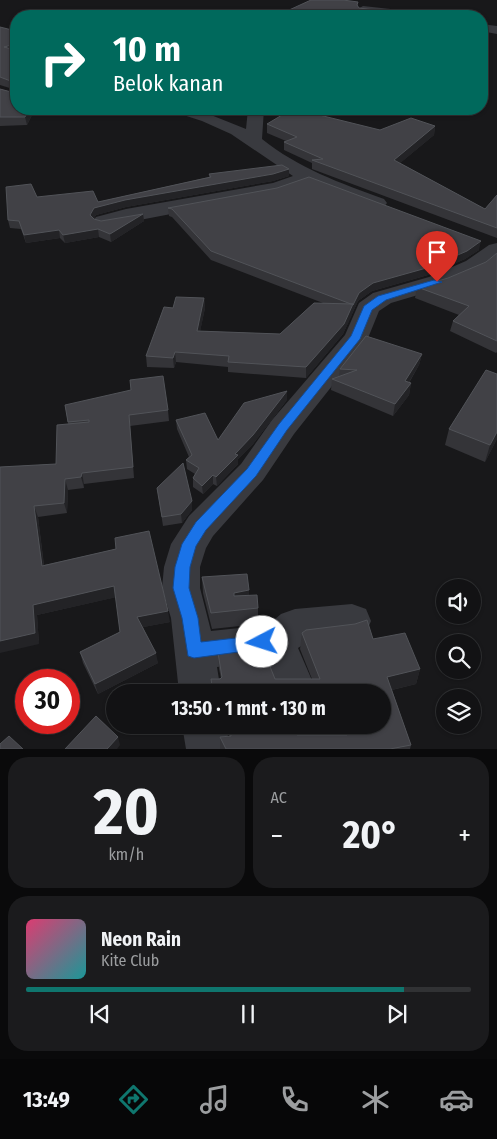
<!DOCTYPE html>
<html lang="id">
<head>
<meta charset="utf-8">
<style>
	:root { --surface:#121214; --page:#1b1b1d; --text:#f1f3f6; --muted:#9c9ea0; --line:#313234; --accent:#0f766e }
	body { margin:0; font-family:"Fira Sans Condensed",sans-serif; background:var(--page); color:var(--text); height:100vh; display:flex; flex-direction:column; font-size:19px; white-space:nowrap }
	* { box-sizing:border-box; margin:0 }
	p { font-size:16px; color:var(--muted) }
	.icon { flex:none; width:28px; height:28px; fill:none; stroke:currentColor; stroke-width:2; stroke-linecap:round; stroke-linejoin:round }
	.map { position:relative; height:749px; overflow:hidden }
	.side { display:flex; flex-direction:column; gap:8px; padding:8px; background:#0a0a0b; flex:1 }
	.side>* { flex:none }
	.top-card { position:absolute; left:10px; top:10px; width:478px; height:105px; border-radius:20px; box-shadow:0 1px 4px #0004,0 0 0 1px var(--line); background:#00695c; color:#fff; overflow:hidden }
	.tools { position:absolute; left:436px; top:579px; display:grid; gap:10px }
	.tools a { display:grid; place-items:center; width:45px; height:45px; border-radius:50%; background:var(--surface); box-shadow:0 1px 4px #0004,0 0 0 1px var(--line); font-size:25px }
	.speed { position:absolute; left:15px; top:669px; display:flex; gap:10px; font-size:25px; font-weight:700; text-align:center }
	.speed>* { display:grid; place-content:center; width:65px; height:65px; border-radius:50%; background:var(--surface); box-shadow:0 1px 4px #0004,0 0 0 1px var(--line); line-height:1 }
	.speed .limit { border:8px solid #d22; background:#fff; color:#111 }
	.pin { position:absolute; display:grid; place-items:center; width:42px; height:42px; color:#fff; margin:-51px -21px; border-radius:50% 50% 50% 0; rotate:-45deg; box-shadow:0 0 5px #0007 }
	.pin .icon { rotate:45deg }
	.me { position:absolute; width:55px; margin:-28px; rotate:265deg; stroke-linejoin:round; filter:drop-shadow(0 0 4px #0008) }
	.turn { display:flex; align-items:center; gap:18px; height:105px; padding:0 20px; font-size:22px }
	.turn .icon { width:65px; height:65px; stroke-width:2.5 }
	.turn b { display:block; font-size:35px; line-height:42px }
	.big { font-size:38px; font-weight:700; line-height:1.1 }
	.side .card { flex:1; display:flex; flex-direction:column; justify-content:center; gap:8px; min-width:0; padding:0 18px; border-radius:20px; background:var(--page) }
	.side .dial { align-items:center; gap:0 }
	.dial b { font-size:65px; line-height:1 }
	.song { display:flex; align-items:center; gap:15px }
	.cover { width:60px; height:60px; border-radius:8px; background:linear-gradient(135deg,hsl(340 70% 55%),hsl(180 70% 35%)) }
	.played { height:5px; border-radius:2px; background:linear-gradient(90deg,var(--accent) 85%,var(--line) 85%) }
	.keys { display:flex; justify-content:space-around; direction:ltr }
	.heat { display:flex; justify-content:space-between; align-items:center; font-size:28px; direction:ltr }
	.side .tiles { flex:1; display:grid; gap:8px; grid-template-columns:1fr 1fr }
	.card:last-child { grid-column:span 2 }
	.trip { position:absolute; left:106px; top:684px; width:285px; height:50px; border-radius:25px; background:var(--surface); box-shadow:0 1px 4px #0004,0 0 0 1px var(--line); font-weight:700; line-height:50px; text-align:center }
	.tab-bar { display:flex; height:80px; justify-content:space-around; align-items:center; background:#070708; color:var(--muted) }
	.tab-bar .icon { width:35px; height:35px }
	.tab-bar .on { color:var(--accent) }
	.tab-bar b { font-size:22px; color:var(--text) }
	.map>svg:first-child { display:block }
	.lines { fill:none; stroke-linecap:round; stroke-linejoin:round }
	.minor { fill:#393a3f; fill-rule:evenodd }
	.wall { fill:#343438 }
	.shaded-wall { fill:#232326 }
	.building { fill:#414146; stroke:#515358 }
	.route { fill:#1a73e8; stroke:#114b97 }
</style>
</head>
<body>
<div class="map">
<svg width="497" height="749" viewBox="0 0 497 749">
	<rect width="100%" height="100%" fill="#18181a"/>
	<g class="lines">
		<path class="minor" d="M363 6 427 13 433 16H399L359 11 358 9Z
			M481 24 497 26V34L481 31Z
			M171 109H196L246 129 248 109H264L262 139C298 168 340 183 384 199L387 203 384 207H370L309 183 276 194 103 227 96 225 93 221 96 217 126 209 273 183 293 176 231 134 202 121 174 112Z
			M497 243V260L482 271 445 287 391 303 379 311 366 343 294 434 263 480 213 536 206 548 200 567V588L211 631 268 625 281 614 295 609 352 604 366 609 371 621 366 633 352 638 304 644 298 648 317 692H275L264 662 217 667 221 692H179L171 618 162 588 164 567 171 544 189 516 241 464 272 420 345 335 359 303 373 293 429 277 466 261 489 245Z
			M182 725H226L230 749H186Z
			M287 725H332L342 749H297Z"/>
	</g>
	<path class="wall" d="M0 27 35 109 27 125 0 126V89L15 93 16 90 0 85Z
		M267 124 380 130 435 126 434 135 400 163 485 209 497 195V238L312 169V163L284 150V142L286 141 267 133Z
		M289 169V176L273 181 126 207 96 215 94 218V219L101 221 143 214 144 221 111 242 99 237 65 243 60 238 26 243 21 229 10 228 8 220 37 197 98 202 209 177V174Z
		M168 208 479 250 465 259 428 275 372 291 358 301 343 334 306 378 228 372V367L176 362 174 368 147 367 146 356 173 308 204 298 205 308 200 331 280 334 323 303 211 260 172 217 169 216Z
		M497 253V352L496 353 450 331 453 321 459 315 415 298 417 287 448 278 486 262Z
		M422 354 419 365 409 383H411L409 395 393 416 331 390 332 379 339 376 340 369Z
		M287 400 253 444 238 459V464L217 486 213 484 203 494 193 487V478L195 474 187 469 186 460 189 457 177 429 176 420 218 440Z
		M65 405 168 410 169 421 130 426 134 478 84 484V488L68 490 67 513 38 517 44 565 116 549 170 622 143 627 158 663 98 694 83 663 80 652 120 632 116 597 37 615 39 644 0 467 56 464 68 424Z
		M449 429 497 439 485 462 445 445Z
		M157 488 192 510 182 523 163 526Z
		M202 577 249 595 258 608V624L212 629 203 593Z
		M302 633 373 639 420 669 416 684 392 690 411 745 410 749H220V737L229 736 228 725H292L297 735H337L333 725H382V692H212L211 679 221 678 219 669 218 653 275 679H312L300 649Z"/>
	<path class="shaded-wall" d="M16 44V52L4 47Z
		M29 109H35L27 125 25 117Z
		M435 126 434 135 393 169 394 160Z
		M289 169V176L273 181 126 207 96 215 92 222 90 215 94 208 125 200Z
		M143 214 144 221 111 242 110 234Z
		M98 229 99 237 65 243 63 235Z
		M59 230 60 238 26 243 24 235Z
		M481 241 479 250 465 259 428 275 372 291 358 301 352 314 353 305 359 293 373 283Z
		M204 298 205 308 198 342 197 331Z
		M353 304 352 315 343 334 306 378V367Z
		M175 352 176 362 174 368 173 358Z
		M422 354 419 365 403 392 405 381Z
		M411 383 409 395 393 416 395 404Z
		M287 391V400L253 444 238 459V464L217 486 216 477 235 454Z
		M497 432V439L485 462 490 445Z
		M82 473 84 484V488L81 477Z
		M213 475V484L203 494 202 486Z
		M65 479 68 490 67 513 64 503Z
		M192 501V510L182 523 181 514Z
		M34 506 38 517 45 576 42 566Z
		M114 586 117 597 37 615 39 644 0 653V641L33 605Z
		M249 590V606L235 609 234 593Z
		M168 611 170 622 139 628 137 617Z
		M156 653 158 663 98 694 95 684Z
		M420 669 416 684 383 692 387 677Z
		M118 737 120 745 117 749H107Z"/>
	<path class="building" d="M311 0H343L358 2 357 5 359 8 399 13H433V16H276Z
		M0 27 16 31V44L4 47 16 50V109H29L25 117H0V89L15 93 16 83 0 77Z
		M292 109H295L380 130 411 118 435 126 394 160 485 209 497 195V228L312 160 323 159 284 142 297 137 267 124Z
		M282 165 289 169 273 174 125 200 94 208 90 215 94 219 101 221 143 214 110 234 98 229 63 235 59 230 24 235 19 221 8 220 6 187 31 184 37 197 93 191 98 202 211 177 209 174Z
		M309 177 481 241 467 251 430 267 373 283 359 293 353 305V304H351L211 251 172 209 168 208 277 188Z
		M497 253V341L453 321 469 306 417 287 448 278 486 262Z
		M176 297 204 298 197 331 280 334 314 303 353 304 344 324 306 367 228 362 229 356 175 352 173 358 146 356 164 307 173 308Z
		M366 336 422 354 405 381 411 383 395 404 332 379 357 370 340 369Z
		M486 370 497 374V432L490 445 449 429Z
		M163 376 168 410 129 415 133 467 82 473 81 477 65 479 64 503 34 506 42 566 116 549 115 538 149 531 168 611 137 617 156 653 95 684 80 652 120 632 114 586 33 605 35 633 0 641V467L56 464 57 425 89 422V420L68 422 65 405 131 390 130 380Z
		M287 391 253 435 235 454 238 455 216 477 213 475 202 486 193 478 199 468 186 460 192 455 176 420 205 413 218 440 244 403Z
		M183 463 192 501 181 514 162 517 157 488Z
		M247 574 249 590 234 593V596L257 595 258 608 211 613 202 577Z
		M367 620 373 639 405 633 420 669 387 677 411 745 390 749H226L220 737 231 736 229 725H292L297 735H347L342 725H382V692H213L211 679H220L222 677 218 653 263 649 275 679H320L302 633 306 630 355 624Z
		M96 716 118 737 107 749H65Z
		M9 736 23 749H0V744Z"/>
	<path class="route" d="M434 280 442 282 386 300 372 310 360 339 287 430 256 476 206 530 196 546 190 567 189 588 198 618 201 642 262 635 268 637 271 642 268 648 194 658 188 656 182 618 173 588 175 567 182 544 196 522 247 469 279 424 351 336 364 306 378 296Z"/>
</svg>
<div class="tools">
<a><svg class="icon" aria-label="sound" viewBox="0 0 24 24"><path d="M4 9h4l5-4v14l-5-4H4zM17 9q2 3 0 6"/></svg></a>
<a><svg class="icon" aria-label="search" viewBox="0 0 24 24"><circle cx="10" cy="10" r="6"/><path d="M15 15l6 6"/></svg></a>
<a><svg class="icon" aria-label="layers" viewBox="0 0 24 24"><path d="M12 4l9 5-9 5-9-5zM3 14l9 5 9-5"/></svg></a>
</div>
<div class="speed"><div class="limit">30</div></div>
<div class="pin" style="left:437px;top:282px;background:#d93025"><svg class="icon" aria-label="arrive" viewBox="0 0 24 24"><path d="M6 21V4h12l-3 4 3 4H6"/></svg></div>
<svg class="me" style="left:262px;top:642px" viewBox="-20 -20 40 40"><circle r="19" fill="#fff"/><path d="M0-13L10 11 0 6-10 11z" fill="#1a73e8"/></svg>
<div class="trip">13:50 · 1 mnt · 130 m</div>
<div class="top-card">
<div class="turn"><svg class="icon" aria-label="right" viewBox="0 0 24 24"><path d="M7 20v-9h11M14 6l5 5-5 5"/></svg><div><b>10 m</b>Belok kanan</div></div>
</div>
</div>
<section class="side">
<div class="tiles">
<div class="card dial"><b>20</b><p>km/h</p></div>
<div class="card"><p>AC</p>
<div class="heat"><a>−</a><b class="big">20°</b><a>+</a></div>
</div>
<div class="card">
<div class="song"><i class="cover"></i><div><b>Neon Rain</b><p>Kite Club</p></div></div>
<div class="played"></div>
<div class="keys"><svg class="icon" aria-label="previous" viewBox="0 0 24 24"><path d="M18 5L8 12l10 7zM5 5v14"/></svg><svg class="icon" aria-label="pause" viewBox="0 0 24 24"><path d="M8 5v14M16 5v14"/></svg><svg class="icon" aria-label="next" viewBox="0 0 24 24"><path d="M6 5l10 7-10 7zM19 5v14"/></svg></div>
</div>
</div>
</section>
<nav class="tab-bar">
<b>13:49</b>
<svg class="icon on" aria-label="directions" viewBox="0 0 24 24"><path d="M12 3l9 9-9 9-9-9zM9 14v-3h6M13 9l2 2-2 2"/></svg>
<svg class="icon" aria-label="music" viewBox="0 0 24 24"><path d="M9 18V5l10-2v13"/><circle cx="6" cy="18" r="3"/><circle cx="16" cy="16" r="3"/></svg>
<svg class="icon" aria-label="phone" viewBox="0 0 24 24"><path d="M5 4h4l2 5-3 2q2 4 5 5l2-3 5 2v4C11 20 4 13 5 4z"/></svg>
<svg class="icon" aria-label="climate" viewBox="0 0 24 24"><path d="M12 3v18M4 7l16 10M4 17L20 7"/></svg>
<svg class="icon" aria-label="car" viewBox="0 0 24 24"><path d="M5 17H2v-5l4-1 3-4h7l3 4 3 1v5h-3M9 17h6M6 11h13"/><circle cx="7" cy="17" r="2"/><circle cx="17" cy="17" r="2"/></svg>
</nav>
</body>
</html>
